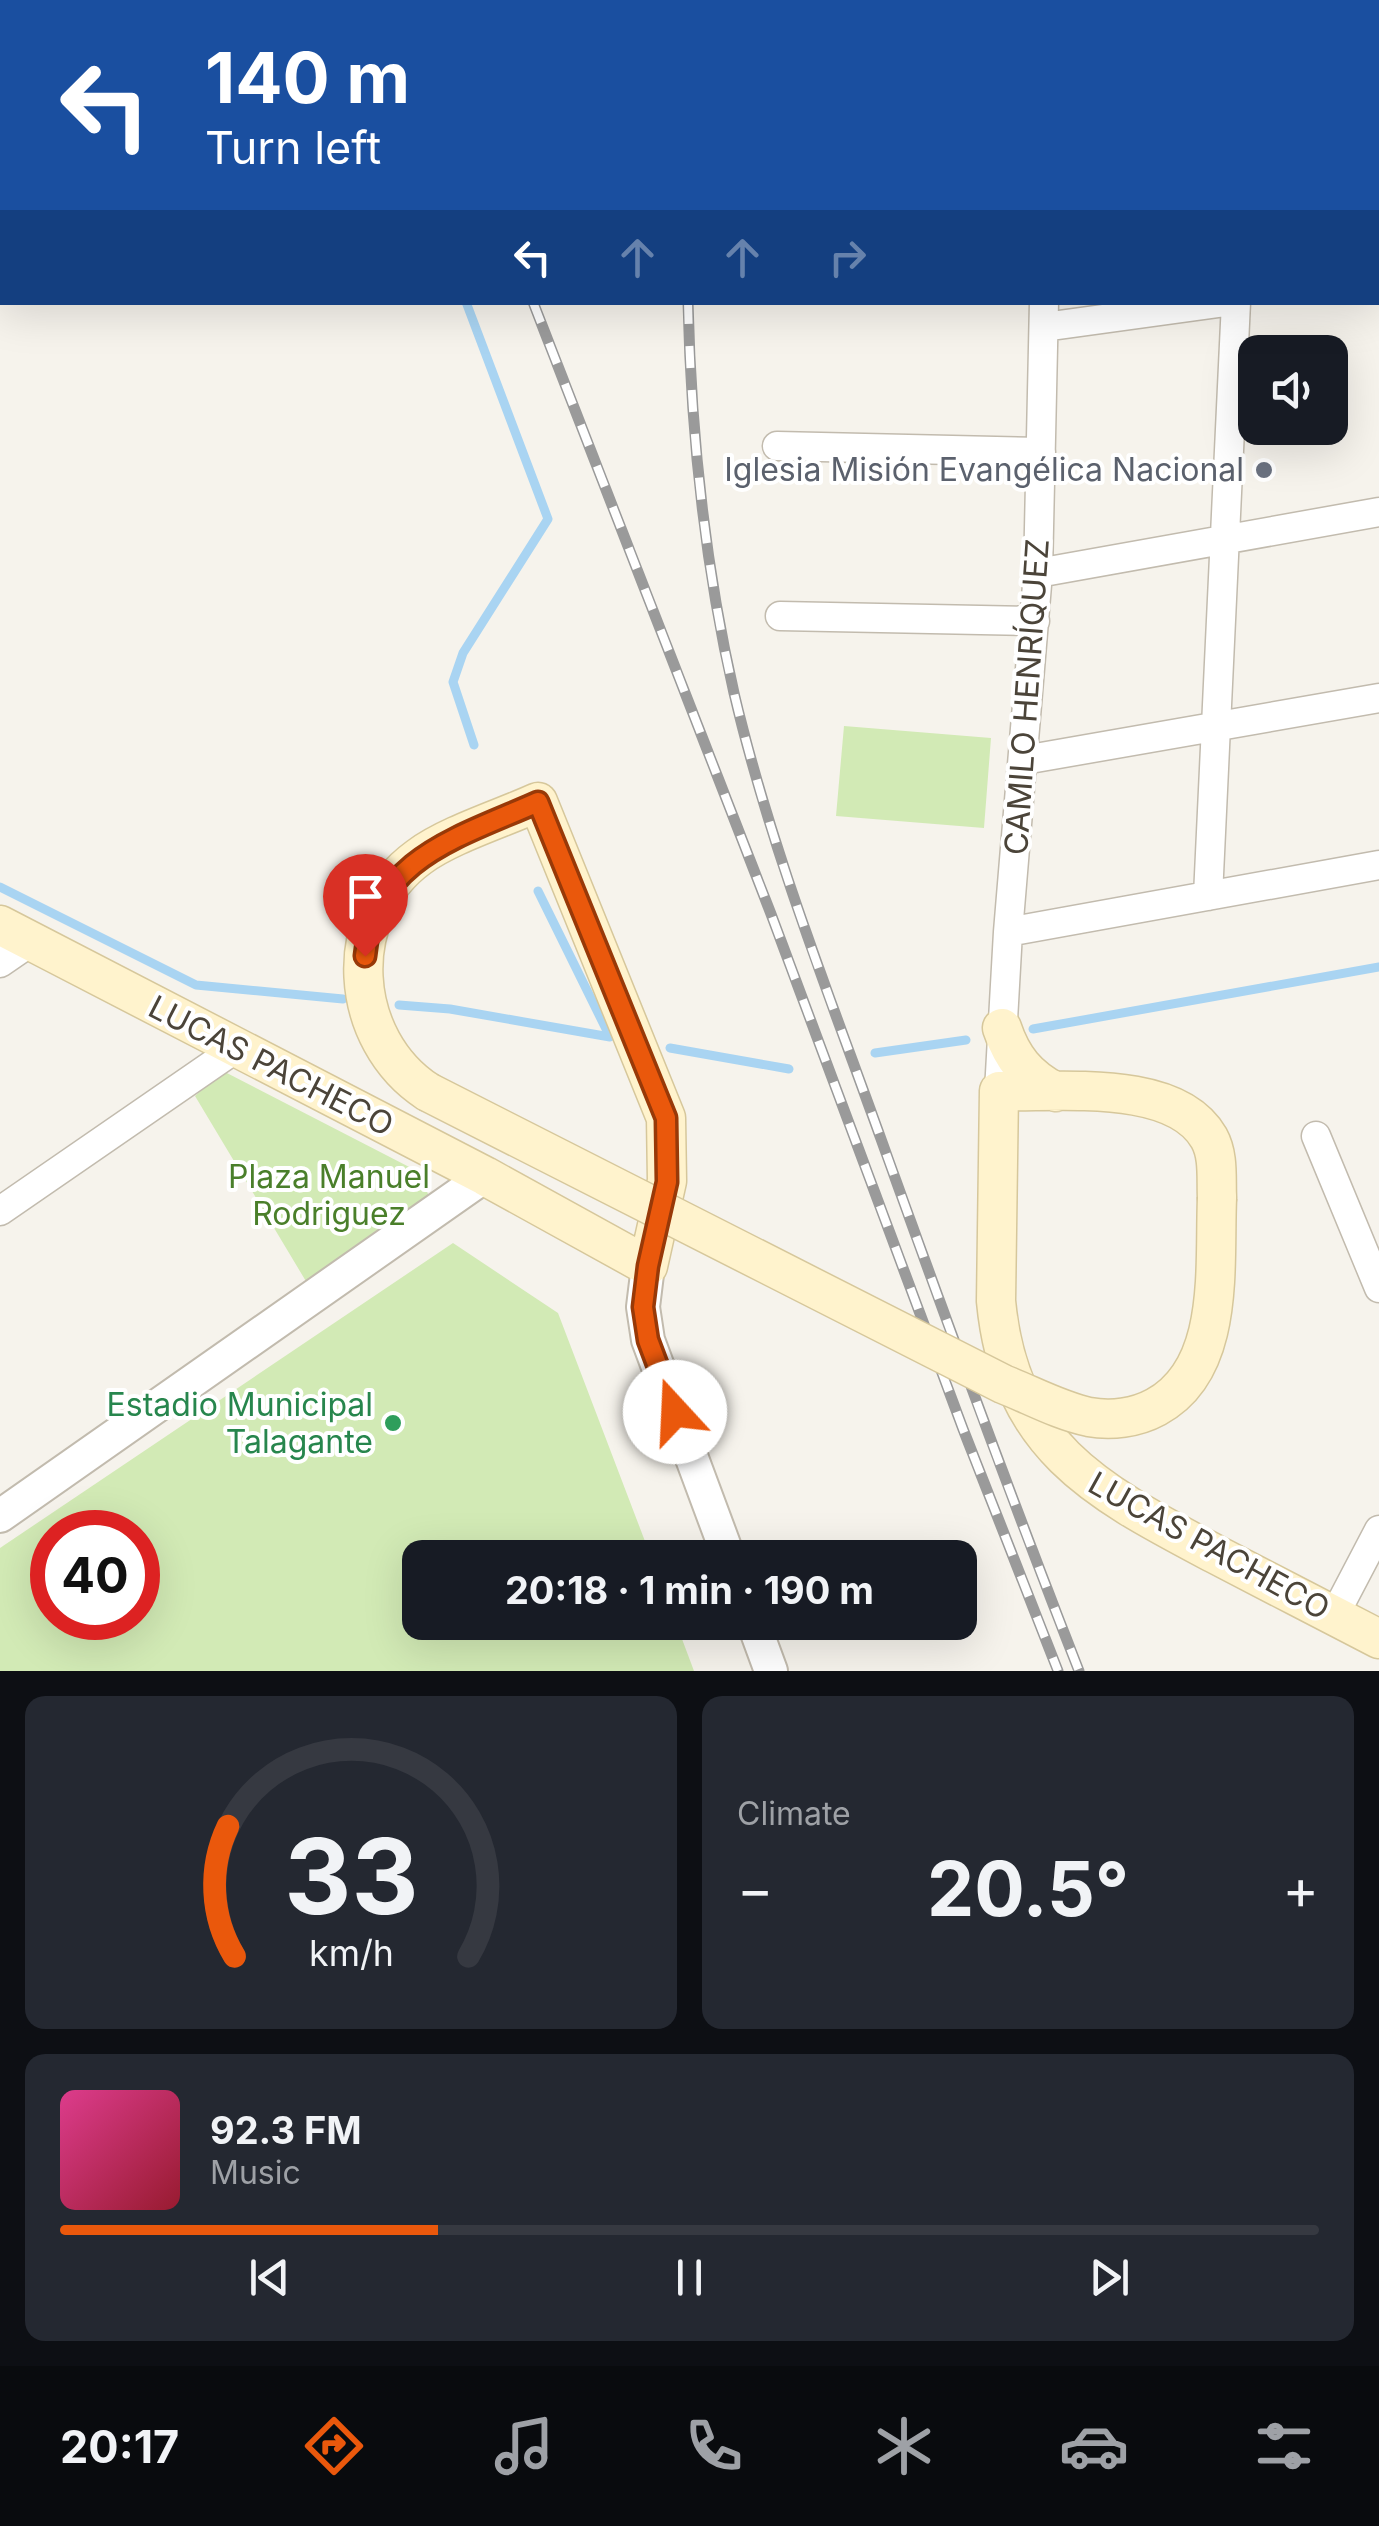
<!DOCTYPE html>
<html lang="en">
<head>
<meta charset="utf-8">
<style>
	:root { --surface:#171b24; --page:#242831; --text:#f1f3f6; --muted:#9ea1a6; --line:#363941; --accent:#ea580c }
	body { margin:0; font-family:Inter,sans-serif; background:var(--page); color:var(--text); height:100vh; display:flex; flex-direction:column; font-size:38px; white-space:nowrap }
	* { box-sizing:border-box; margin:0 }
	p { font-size:32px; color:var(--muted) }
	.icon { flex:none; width:55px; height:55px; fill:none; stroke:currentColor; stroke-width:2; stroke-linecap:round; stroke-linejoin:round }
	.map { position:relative; height:1671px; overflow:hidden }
	.sheet { display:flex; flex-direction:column; gap:25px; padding:25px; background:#0d0f14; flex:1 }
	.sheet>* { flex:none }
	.guide { position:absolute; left:0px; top:0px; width:1380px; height:305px; box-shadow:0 10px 40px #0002; background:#1a4fa0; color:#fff; overflow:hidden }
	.tools { position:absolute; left:1238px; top:335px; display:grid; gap:20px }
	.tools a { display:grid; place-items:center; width:110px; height:110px; border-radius:20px; background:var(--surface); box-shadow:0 10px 40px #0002; font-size:50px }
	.speed { position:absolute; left:30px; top:1510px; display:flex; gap:20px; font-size:50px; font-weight:700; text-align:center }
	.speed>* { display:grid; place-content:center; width:130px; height:130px; border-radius:50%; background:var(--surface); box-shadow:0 10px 40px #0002; line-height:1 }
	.speed .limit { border:15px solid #d22; background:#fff; color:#111 }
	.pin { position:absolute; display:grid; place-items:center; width:85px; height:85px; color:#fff; margin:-102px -42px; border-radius:50% 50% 50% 0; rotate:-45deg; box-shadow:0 0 10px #0007 }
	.pin .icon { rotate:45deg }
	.me { position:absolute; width:110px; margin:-55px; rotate:340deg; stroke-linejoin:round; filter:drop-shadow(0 0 8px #0008) }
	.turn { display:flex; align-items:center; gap:35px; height:210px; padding:0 40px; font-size:45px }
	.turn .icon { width:130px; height:130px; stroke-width:2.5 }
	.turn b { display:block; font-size:70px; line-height:85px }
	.lanes { display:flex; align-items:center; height:95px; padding:0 40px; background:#0003; justify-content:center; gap:50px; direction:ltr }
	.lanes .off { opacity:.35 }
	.big { font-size:75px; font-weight:700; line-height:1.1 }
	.sheet .card { flex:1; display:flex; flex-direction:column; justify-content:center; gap:15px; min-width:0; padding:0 35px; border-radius:20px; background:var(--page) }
	.sheet .dial { align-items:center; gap:0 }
	.dial svg { height:260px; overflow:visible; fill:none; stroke:var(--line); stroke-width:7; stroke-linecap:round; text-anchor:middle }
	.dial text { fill:var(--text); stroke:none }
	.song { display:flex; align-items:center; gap:30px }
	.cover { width:120px; height:120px; border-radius:15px; background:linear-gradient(135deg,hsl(330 70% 55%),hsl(350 70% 35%)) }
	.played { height:10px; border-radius:5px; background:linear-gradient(90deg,var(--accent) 30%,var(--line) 30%) }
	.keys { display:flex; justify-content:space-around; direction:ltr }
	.heat { display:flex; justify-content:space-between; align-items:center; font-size:55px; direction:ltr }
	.sheet .tiles { flex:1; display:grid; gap:25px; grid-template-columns:1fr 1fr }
	.card:last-child { grid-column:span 2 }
	.trip { position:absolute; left:402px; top:1540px; width:575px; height:100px; border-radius:20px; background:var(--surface); box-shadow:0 10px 40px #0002; font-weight:700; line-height:100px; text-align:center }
	.tabs { display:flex; height:160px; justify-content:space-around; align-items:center; background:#090b0e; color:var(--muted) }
	.tabs .icon { width:70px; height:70px }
	.tabs .selected { color:var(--accent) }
	.tabs b { font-size:45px; color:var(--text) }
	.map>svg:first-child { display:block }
	.green { fill:#d2eab5; fill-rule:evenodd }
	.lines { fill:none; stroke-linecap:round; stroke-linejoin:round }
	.stream { stroke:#a9d4f2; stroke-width:9 }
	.minor-casing { stroke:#c2bbae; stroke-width:31 }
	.tertiary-casing { stroke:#c2bbae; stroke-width:36 }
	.secondary-casing { stroke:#d6c79b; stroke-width:41 }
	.minor { stroke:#fff; stroke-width:28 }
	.tertiary { stroke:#fff; stroke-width:32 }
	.secondary { stroke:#fff3cd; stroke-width:38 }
	.rail-casing { stroke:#9a9a9a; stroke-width:11 }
	.rail { stroke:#fff; stroke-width:8; stroke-dasharray:22; stroke-linecap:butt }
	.secondary-bridge-casing { stroke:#d6c79b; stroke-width:41; stroke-linecap:butt }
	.secondary-bridge { stroke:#fff3cd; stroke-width:38 }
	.route-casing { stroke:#983908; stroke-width:25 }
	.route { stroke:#ea580c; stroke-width:18 }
	.worship-dot { fill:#6b7280; stroke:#fff; stroke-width:4 }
	.leisure-dot { fill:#2e9e5b; stroke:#fff; stroke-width:4 }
	.labels { text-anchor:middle; stroke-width:8; stroke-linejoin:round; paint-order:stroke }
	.worship-label { font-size:32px; fill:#5b616d; stroke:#fff; text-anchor:end }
	.street-label { font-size:32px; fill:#4b4439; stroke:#fff }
	.park-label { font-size:32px; fill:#4a7f2a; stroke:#fff }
	.leisure-label { font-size:32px; fill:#27864d; stroke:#fff; text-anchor:end }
</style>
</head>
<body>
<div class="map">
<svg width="1379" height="1671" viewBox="0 0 1379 1671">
	<rect width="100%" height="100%" fill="#f6f3ec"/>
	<path class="green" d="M844 726 991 738 984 828 836 816Z
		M223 1071 417 1171 430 1198 310 1288 195 1096Z
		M453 1243 558 1313 651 1557 420 1558V1622L676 1623 694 1671H0V1548ZM52 1532H138V1618H52Z"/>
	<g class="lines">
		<path class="stream" d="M351 0 352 2
			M466 302 548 519 463 653 453 682 474 745
			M0 887 196 985 343 999
			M538 891 610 1037
			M399 1005 450 1009 610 1037
			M1033 1029 1379 967
			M670 1048 789 1069
			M875 1053 966 1040"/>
		<g class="minor-casing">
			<path id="minor" d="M521 0 526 2
				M582 2 589 0
				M1055 2V0
				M1378 281H1379
				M1044 327 1226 302
				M777 446 1041 452
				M1038 573 1379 512
				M780 616 1035 621
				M1024 760 1379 698
				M1208 896 1236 302
				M1008 932 1379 865
				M0 963 32 941
				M999 1091 1008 932 1038 573 1044 302
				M1316 1136 1379 1288
				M0 1211 235 1049
				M1334 1616 1379 1530"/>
		</g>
		<g class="tertiary-casing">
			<path id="tertiary" d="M648 1266 643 1307 648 1340 729 1558
				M0 1516 485 1176
				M753 1622 771 1671"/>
		</g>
		<g class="secondary-casing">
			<path id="secondary" d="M0 925 485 1176 648 1266 667 1181 666 1118 538 802C503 818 448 835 419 857 339 915 348 1040 428 1092
				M1002 1028C1012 1058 1027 1077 1056 1092
				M1217 1198C1216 1178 1219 1156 1209 1138 1175 1078 1058 1093 999 1091L996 1301C1010 1448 1098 1492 1215 1554 1270 1582 1324 1611 1379 1639"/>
		</g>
		<use href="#minor" class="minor"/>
		<use href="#tertiary" class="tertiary"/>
		<use href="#secondary" class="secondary"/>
		<g class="rail-casing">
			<path id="rail" d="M415 0 416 2
				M699 2V0
				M533 302 771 914 963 1429 1058 1671
				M688 302C691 433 705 566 734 693 770 846 828 992 881 1139 945 1317 1010 1495 1079 1671"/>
		</g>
		<use href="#rail" class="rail"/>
		<g class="secondary-bridge-casing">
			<path id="secondary-bridge" d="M428 1092 1003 1384C1031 1395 1060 1411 1089 1417 1111 1421 1136 1418 1156 1407 1226 1369 1214 1267 1217 1198"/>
		</g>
		<use href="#secondary-bridge" class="secondary-bridge"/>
	</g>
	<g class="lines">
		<g class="route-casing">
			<path id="route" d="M365 956C374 858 460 837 538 802L666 1118 667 1182 648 1266 643 1307 648 1340 675 1412"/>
		</g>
		<use href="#route" class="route"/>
	</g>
	<circle class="worship-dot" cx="1264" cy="470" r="10"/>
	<circle class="leisure-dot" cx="393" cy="1423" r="10"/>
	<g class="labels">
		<g class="worship-label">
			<text x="1244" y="481">Iglesia Misión Evangélica Nacional</text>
		</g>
		<g class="street-label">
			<text transform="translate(1027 697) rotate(-86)" y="11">CAMILO HENRÍQUEZ</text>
			<text transform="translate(271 1066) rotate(27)" y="11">LUCAS PACHECO</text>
			<text transform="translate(1209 1546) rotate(29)" y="11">LUCAS PACHECO</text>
		</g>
		<g class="park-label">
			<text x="329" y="1188">Plaza Manuel<tspan x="329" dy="37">Rodriguez</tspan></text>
		</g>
		<g class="leisure-label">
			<text x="373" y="1416">Estadio Municipal<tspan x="373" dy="37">Talagante</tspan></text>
		</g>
	</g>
</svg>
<div class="tools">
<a><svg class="icon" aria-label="sound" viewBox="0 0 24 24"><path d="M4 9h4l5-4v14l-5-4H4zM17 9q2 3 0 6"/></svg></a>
</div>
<div class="speed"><div class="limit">40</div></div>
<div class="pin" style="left:365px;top:956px;background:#d93025"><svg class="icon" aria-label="arrive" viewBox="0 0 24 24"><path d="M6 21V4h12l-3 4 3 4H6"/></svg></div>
<svg class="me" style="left:675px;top:1412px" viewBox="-20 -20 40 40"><circle r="19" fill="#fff"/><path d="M0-13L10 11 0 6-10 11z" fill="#ea580c"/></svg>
<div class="trip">20:18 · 1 min · 190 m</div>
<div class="guide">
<div class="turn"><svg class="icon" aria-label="left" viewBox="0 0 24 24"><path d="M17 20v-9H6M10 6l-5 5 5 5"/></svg><div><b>140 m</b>Turn left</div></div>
<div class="lanes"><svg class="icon" aria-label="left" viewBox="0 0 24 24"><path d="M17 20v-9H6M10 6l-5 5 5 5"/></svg><svg class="icon off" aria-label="ahead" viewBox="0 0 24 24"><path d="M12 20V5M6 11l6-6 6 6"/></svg><svg class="icon off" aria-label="ahead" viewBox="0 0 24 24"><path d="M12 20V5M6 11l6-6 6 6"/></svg><svg class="icon off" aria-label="right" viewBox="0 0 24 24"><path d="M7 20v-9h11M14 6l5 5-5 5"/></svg></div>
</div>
</div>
<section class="sheet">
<div class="tiles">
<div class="card dial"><svg viewBox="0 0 100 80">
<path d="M14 69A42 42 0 1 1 86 69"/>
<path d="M14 69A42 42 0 0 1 12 29" stroke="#ea580c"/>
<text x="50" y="56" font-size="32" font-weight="700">33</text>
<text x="50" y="72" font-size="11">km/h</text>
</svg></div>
<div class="card"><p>Climate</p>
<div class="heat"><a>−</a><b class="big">20.5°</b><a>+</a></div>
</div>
<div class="card">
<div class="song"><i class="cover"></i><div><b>92.3 FM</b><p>Music</p></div></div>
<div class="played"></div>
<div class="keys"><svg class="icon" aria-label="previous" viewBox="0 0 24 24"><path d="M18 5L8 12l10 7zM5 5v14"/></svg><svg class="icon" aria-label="pause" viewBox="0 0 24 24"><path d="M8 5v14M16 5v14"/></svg><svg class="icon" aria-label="next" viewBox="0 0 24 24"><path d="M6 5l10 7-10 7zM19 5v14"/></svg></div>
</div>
</div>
</section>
<nav class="tabs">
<b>20:17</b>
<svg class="icon selected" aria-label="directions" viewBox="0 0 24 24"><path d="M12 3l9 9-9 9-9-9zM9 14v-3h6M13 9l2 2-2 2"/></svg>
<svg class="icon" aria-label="music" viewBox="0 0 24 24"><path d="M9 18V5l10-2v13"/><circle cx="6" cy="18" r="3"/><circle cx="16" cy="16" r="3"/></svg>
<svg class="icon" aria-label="phone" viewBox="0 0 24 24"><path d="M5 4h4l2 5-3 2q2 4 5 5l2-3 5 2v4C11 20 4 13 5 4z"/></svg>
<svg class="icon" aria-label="climate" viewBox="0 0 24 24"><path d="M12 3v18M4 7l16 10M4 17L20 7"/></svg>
<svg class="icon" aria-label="car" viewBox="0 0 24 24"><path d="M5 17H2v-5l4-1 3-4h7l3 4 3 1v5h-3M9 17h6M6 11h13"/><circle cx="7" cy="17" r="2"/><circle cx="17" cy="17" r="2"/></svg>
<svg class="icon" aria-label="filters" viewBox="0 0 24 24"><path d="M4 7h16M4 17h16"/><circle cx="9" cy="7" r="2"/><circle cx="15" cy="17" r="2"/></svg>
</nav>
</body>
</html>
